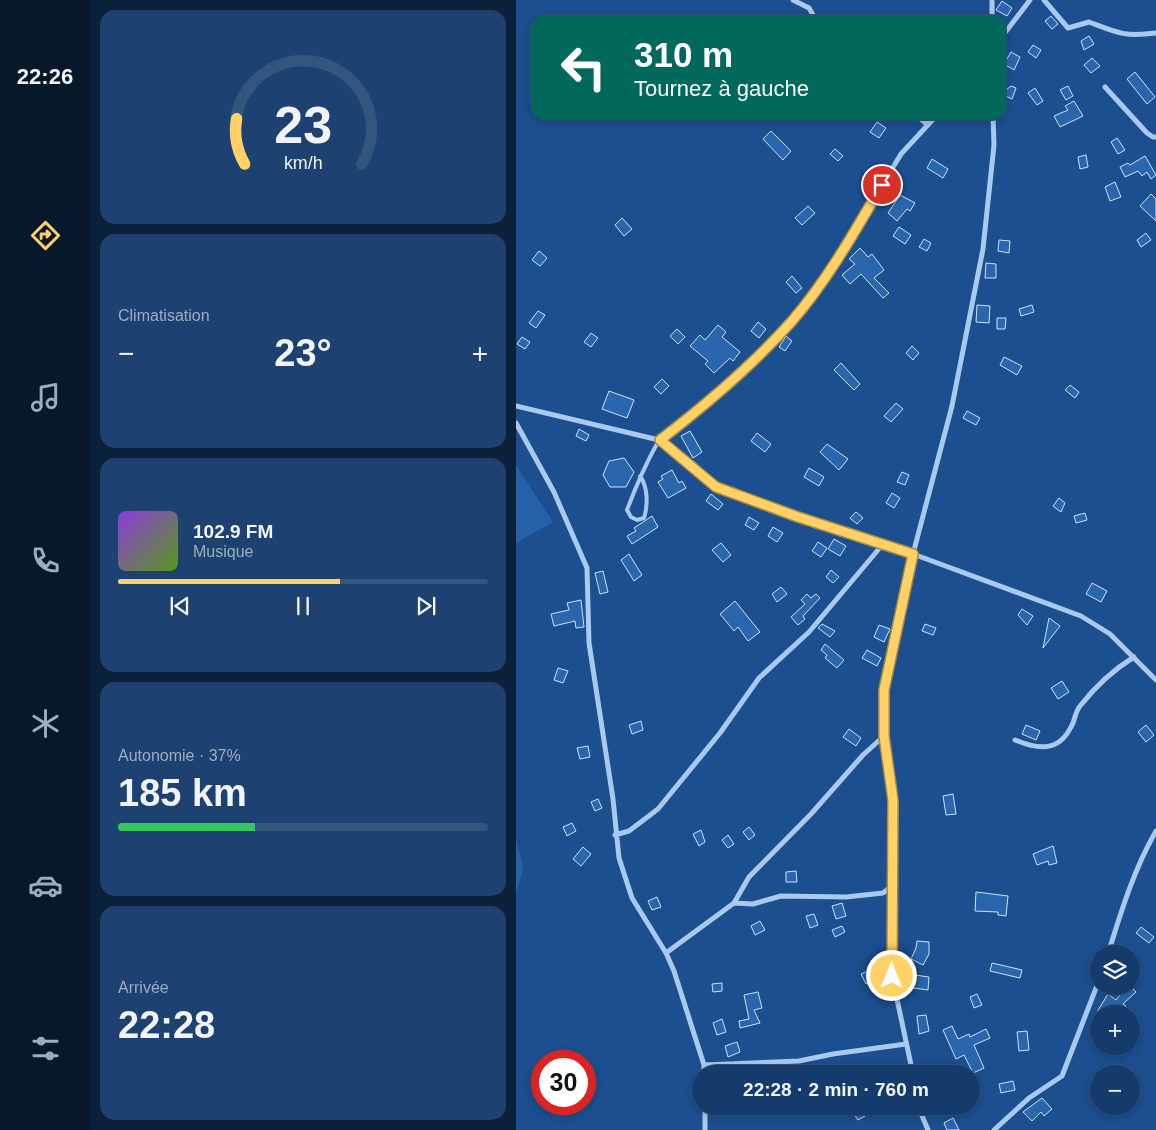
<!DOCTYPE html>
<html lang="fr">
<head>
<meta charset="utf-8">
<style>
	:root { --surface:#143b6b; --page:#1d4271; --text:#f1f3f6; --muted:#9dadc1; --line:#33557e; --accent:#ffd166 }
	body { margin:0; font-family:Helvetica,sans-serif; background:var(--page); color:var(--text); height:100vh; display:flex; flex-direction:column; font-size:19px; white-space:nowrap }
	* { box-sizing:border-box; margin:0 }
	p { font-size:16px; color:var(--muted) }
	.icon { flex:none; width:28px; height:28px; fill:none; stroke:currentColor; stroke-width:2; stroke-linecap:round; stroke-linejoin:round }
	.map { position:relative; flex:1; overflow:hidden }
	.drawer { display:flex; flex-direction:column; gap:10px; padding:10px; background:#0b203b; width:426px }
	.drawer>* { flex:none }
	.banner { position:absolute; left:15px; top:15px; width:475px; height:105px; border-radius:15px; box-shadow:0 2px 8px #0003,0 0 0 1px var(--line); background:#00695c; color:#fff; overflow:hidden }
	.controls { position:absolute; left:574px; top:945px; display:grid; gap:10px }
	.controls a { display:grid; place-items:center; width:50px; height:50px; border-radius:50%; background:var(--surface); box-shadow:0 2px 8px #0003,0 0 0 1px var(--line); font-size:25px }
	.speed { position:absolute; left:15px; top:1050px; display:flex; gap:10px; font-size:25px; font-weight:700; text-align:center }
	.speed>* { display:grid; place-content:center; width:65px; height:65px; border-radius:50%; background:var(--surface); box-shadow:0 2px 8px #0003,0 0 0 1px var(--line); line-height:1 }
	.speed .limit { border:8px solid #d22; background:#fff; color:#111 }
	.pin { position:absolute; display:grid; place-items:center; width:42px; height:42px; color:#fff; margin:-21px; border:2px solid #fff; border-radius:50%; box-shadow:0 1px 5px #0007 }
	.me { position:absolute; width:55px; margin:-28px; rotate:0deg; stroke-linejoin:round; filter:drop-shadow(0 0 4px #0008) }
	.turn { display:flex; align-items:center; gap:18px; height:105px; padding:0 20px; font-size:22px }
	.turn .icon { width:65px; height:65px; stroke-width:2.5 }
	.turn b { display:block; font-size:35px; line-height:42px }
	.big { font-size:38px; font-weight:700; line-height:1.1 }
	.drawer .card { flex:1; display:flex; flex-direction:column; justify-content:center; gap:8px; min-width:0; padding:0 18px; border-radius:15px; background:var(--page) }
	.drawer .dial { align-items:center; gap:0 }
	.dial svg { height:130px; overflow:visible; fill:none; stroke:var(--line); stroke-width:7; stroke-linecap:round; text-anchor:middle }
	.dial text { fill:var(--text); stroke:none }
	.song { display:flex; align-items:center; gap:15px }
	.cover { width:60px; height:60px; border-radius:8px; background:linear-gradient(135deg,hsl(270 70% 55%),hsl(90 70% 35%)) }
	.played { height:5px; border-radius:2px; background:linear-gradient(90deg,var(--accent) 60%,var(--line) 60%) }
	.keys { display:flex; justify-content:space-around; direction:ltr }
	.heat { display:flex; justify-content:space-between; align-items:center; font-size:28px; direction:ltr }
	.charge { height:8px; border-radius:4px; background:linear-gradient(90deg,#34c759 37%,var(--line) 0) }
	.trip { position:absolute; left:176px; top:1065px; width:288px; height:50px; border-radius:25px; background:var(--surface); box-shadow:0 2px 8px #0003,0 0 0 1px var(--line); font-weight:700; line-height:50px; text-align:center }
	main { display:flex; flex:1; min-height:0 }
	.tabs { display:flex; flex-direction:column; width:90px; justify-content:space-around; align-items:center; background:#08182b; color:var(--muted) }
	.tabs .icon { width:35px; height:35px }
	.tabs .selected { color:var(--accent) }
	.tabs b { font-size:22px; color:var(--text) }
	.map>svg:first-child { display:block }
	.green { fill:#2461a8 }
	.building { fill:#2a66ad; stroke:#cfe3fa }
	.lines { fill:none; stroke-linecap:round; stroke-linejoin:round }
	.service { stroke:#a9c9ee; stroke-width:4 }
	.minor { stroke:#a9c9ee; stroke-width:5 }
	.route-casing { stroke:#a68842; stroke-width:12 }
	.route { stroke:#ffd166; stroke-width:9 }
</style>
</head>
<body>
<main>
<nav class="tabs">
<b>22:26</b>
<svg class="icon selected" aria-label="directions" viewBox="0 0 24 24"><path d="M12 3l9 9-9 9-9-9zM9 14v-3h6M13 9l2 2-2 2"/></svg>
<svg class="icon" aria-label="music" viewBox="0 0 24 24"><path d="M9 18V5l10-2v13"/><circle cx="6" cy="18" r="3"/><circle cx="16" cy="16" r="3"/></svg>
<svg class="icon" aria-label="phone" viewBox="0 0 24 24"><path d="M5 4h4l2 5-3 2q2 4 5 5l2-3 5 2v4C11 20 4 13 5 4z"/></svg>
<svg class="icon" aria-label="climate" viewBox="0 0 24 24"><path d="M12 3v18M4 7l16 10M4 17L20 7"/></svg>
<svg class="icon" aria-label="car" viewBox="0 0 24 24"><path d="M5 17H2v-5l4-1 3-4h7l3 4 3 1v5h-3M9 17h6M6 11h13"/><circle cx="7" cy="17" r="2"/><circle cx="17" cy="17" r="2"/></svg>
<svg class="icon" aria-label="filters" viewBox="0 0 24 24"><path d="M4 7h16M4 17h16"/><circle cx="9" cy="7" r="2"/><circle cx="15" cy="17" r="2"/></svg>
</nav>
<section class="drawer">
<div class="card dial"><svg viewBox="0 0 100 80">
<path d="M14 69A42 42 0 1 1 86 69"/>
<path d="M14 69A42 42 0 0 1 9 41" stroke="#ffd166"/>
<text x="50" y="56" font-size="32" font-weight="700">23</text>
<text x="50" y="72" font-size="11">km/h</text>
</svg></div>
<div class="card"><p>Climatisation</p>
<div class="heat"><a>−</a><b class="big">23°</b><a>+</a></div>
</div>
<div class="card">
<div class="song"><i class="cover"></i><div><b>102.9 FM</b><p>Musique</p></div></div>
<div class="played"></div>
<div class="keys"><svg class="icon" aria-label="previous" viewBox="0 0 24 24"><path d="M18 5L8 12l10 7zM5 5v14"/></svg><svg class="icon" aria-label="pause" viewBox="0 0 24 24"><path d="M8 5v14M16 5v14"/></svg><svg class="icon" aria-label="next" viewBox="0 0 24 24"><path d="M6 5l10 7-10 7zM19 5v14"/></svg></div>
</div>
<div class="card"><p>Autonomie · 37%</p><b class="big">185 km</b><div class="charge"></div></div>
<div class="card"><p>Arrivée</p><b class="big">22:28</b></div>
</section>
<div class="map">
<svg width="640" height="1130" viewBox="0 0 640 1130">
	<rect width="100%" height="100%" fill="#1b4f8f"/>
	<path class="green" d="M0 465 37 522 0 543Z
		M0 838 7 868 0 896Z"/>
	<path class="building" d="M486 1 496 8 491 16 480 10Z
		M535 16 542 24 536 29 529 21Z
		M573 36 578 44 568 50 565 41Z
		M517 45 525 50 520 58 512 52Z
		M495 52 504 57 498 70 488 64Z
		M576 58 584 66 575 73 568 65Z
		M619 72 639 97 631 104 611 79Z
		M495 86 500 88 496 99 485 94Z
		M552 86 557 96 550 100 544 90Z
		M519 88 527 101 521 105 512 93Z
		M558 101 567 116 544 127 538 116 552 110 549 106Z
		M361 122 370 128 363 138 354 132Z
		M255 131 275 151 267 160 247 139Z
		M601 138 609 150 602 154 595 142Z
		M319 149 327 156 322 161 314 154Z
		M570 155 572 167 564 169 562 157Z
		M629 156 640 175 635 179 631 172 626 176 622 171 609 177 604 167 612 163 614 165Z
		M416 159 432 169 427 178 411 168Z
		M599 182 605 197 594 201 589 187Z
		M635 194 640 199V221L624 206Z
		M384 195 399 203 394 211 391 209 381 221 372 213Z
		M292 206 299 213 286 225 279 218Z
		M106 218 116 229 108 236 99 225Z
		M383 227 395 235 389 244 377 236Z
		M630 233 635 240 625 247 621 240Z
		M408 239 415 243 411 251 403 247Z
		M483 240 494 241 493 253 482 251Z
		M344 248 352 257 356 254 368 270 358 278 373 293 367 298 345 274 334 284 326 275 339 264 333 259Z
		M23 251 31 258 24 266 16 260Z
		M470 263 480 264V278H469Z
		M276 276 286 288 280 293 270 282Z
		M461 305 474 306 473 323 460 322Z
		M516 305 518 312 505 316 503 309Z
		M22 311 29 315 20 328 13 323Z
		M481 318H490L489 329H481Z
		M242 322 250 329 243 338 235 331Z
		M202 325 210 332 206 337 224 352 217 361 214 358 198 373 189 364 192 361 174 346 184 335 189 340Z
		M161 329 169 337 162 344 154 336Z
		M75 333 82 338 75 347 68 342Z
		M270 336 276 341 269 351 263 347Z
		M6 337 14 342 9 349 1 344Z
		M396 346 403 353 397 360 390 353Z
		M488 357 506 366 501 375 484 365Z
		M325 363 344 384 338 390 318 370Z
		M146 379 153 386 145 394 138 387Z
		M554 385 563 392 559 398 549 390Z
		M93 391 118 400 111 418 86 409Z
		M380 403 387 409 375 422 368 416Z
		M451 411 464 418 460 425 447 418Z
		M63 429 73 435 70 441 60 436Z
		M174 431 186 452 177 458 165 436Z
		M241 433 255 444 249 452 235 441Z
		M311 444 332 459 323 470 304 452Z
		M108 458 118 472 110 487H94L87 475 93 461Z
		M293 468 308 477 303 486 288 477Z
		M156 470 163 483 166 481 170 488 152 498 142 482 147 479 145 476Z
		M386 472 393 475 389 485 381 482Z
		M376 493 384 498 378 508 370 503Z
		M195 494 207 504 202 510 190 501Z
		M543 498 549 503 545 512 537 506Z
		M340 512 347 518 341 524 334 518Z
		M569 513 571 520 560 523 558 516Z
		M136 516 142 527 116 544 111 536 120 531 118 528Z
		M233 517 243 523 238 530 229 525Z
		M257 527 267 533 261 542 252 536Z
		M318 539 330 546 324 556 312 549Z
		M302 542 311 548 305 557 296 551Z
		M205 543 215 555 207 562 196 550Z
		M113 554 126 575 118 581 105 560Z
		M315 570 323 577 317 583 310 577Z
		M87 571 92 592 84 594 79 573Z
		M576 583 591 591 585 602 570 594Z
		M265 587 271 594 261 602 256 594Z
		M291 594 295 598 300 594 304 598 287 616 289 619 282 625 275 617 289 604 285 600Z
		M65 600 68 627 60 628 59 621 38 626 35 614 53 610 51 603Z
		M219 601 244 632 232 641 222 627 218 631 204 614Z
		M506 609 517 616 511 625 502 615Z
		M533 618 544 626 527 648Z
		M306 624 319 631 314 637 302 628Z
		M409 624 420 628 417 635 406 631Z
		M363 625 374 629 368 642 358 637Z
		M309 644 328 660 321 668 309 658 311 655 305 650Z
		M351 650 365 658 361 666 346 658Z
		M42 668 52 671 47 683 38 680Z
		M546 681 553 692 542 699 535 688Z
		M125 721 127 730 116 734 113 725Z
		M510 725 524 731 520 740 506 734Z
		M630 725 638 735 630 742 622 732Z
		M333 729 345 738 340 746 327 737Z
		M72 746 74 757 64 759 61 748Z
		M437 794 440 814 430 815 427 796Z
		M82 799 86 808 79 811 75 802Z
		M56 823 60 831 51 836 47 827Z
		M233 827 239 835 233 840 227 832Z
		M185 830 189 842 183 846 177 834Z
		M212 835 218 844 212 848 206 840Z
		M537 846 541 863 533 865 532 861 521 865 517 854Z
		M67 847 75 854 65 866 57 859Z
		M280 871 281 882H270V872Z
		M460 892 492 896 490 916 482 915V912L459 911Z
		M141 897 145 907 136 910 132 901Z
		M326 903 330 916 320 919 316 906Z
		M298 914 302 925 294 928 290 916Z
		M244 921 249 930 239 935 235 926Z
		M326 926 329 932 319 937 316 930Z
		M625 927 638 937 633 943 620 933Z
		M401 941 413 942V954L407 965 395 959 400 948Z
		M476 963 506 970 504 978 474 971Z
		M352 971 357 981 350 984 345 974Z
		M392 974 413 977 412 990 390 987Z
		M206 983V991L197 992 196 984Z
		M611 986H614L620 992 607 1004 610 1006 604 1014 581 1012 592 994 600 1000Z
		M242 992 246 1008 238 1010 244 1023 224 1028 223 1021 233 1019 228 995Z
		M461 994 466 1005 458 1008 454 997Z
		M410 1015 413 1031 403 1034 401 1016Z
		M206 1019 210 1032 201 1035 197 1023Z
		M436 1026 442 1039 453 1034 454 1037 470 1029 474 1038 458 1045 468 1068 457 1073 448 1055 440 1059 427 1030Z
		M511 1031 513 1050 503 1051 501 1032Z
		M221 1042 224 1052 212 1057 209 1046Z
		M497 1081 499 1090 485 1093 483 1084Z
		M526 1098 536 1109 528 1116 525 1112 516 1121 507 1112Z
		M343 1107 349 1116 342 1120 336 1111Z
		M437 1118 443 1130H431L428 1123Z"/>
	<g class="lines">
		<path class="service" d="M124 476C132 487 132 505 128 518L121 520 115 517 111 510C120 486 130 463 143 440"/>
		<path class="minor" d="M277 0 293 8 300 20
			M476 0V20
			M528 0 552 28 573 22C602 33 608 37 640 33
			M485 38 514 0
			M589 87 631 133 637 137H640
			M400 115 412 125
			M0 406 143 440 199 487 282 517 397 554 565 616 594 634 640 680
			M0 423 38 492 71 568 73 643 97 799 103 858 116 898 150 953 158 971 188 1065V1074
			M143 440 186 407 232 366 277 320 347 217 385 154 421 115
			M499 740C521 749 542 753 555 727 559 721 559 712 564 706 579 687 597 670 618 657
			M99 835 113 831 142 809 204 733 243 678 293 632 367 544
			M218 903 237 904 265 896 330 897 367 893 376 886
			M150 953 218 903 233 877 295 814 347 755 368 736
			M592 954C605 912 618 869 640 831
			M188 1065 283 1061 317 1054 390 1044
			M397 1074 376 976 377 800 368 736V690L397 554 436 406 467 249 478 145 477 115
			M189 1106V1130
			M402 1106 412 1130
			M478 1130 513 1098 546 1076 582 983"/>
	</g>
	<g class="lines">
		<g class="route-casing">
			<path id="route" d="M366 185C339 231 311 281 276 321 236 366 191 404 144 440L200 487 282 517 397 554 368 690V736L377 800 376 976"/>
		</g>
		<use href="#route" class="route"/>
	</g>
</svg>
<div class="controls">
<a><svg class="icon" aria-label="layers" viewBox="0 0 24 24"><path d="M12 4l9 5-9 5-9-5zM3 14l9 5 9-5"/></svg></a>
<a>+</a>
<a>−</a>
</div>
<div class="speed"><div class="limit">30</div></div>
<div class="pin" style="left:366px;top:185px;background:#d93025"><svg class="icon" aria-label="arrive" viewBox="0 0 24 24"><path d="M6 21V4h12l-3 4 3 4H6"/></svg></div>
<svg class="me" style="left:376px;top:976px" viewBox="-20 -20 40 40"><circle r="17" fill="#ffd166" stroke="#fff" stroke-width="3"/><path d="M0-11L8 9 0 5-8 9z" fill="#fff"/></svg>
<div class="trip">22:28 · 2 min · 760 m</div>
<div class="banner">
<div class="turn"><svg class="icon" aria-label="left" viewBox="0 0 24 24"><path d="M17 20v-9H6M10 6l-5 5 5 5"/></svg><div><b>310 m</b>Tournez à gauche</div></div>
</div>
</div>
</main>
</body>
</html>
